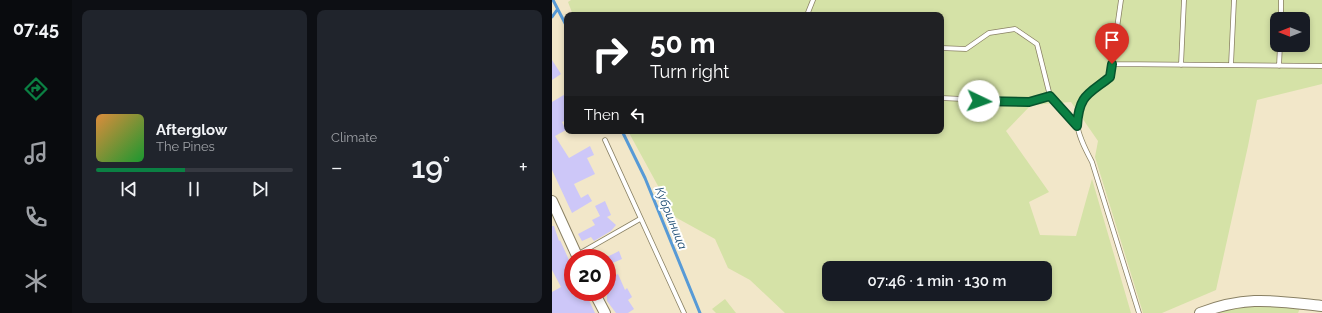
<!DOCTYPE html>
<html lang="en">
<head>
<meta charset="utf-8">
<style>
	:root { --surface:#171b24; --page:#20242c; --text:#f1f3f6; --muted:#9ea1a6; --line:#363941; --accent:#0b8043 }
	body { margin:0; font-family:Raleway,sans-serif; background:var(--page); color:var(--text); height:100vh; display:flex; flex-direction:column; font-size:15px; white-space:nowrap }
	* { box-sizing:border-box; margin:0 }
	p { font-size:13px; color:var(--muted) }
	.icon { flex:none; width:22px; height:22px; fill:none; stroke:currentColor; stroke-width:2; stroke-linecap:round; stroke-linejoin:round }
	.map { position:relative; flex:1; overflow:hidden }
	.drawer { display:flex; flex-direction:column; gap:10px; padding:10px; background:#0d0f14; width:480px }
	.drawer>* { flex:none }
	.guide { position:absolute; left:12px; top:12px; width:380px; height:122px; border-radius:8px; box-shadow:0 2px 6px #0003; background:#202124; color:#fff; overflow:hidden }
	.needle { width:26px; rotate:270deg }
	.buttons { position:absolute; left:718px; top:12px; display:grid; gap:8px }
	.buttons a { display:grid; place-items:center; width:40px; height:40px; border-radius:8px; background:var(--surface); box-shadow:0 2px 6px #0003; font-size:20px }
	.speed { position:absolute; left:12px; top:249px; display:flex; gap:8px; font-size:20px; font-weight:700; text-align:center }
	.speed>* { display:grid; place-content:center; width:52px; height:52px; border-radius:50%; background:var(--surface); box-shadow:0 2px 6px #0003; line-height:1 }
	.speed .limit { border:6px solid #d22; background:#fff; color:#111 }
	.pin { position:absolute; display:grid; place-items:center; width:34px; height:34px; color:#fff; margin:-41px -17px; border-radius:50% 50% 50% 0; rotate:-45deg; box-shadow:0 0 4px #0007 }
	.pin .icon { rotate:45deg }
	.me { position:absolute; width:44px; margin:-22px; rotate:93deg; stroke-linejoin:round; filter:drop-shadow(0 0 3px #0008) }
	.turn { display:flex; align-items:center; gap:14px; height:84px; padding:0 20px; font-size:18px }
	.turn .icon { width:52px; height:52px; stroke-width:2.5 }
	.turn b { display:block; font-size:28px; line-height:34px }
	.then { display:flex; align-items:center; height:38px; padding:0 20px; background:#0003; gap:8px; font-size:15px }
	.big { font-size:30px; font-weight:600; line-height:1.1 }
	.drawer .widget { flex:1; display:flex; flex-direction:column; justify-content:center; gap:6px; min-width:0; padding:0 14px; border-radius:8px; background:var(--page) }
	.song { display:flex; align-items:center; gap:12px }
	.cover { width:48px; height:48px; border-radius:6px; background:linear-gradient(135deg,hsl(30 70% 55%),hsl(130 70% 35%)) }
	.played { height:4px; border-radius:2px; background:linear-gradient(90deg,var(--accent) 45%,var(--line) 45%) }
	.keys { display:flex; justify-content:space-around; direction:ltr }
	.heat { display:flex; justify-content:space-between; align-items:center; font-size:22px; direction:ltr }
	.drawer .tiles { flex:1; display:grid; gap:10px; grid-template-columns:repeat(2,1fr) }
	.trip { position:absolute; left:270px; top:261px; width:230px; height:40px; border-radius:8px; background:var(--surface); box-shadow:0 2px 6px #0003; font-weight:600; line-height:40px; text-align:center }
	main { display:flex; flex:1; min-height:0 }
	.dock { display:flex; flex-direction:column; width:72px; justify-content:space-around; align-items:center; background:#090b0e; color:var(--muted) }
	.dock .icon { width:28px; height:28px }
	.dock .current { color:var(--accent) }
	.dock b { font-size:18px; color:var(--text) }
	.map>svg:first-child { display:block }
	.green { fill:#d5e2a7; fill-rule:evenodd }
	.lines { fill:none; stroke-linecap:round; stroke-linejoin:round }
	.stream { stroke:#579ad6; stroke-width:3 }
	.building { fill:#cdc7f8 }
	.service-casing { stroke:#898064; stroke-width:5.5 }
	.tertiary-casing { stroke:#898064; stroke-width:12 }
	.service { stroke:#fff; stroke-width:4 }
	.tertiary { stroke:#fff; stroke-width:10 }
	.route-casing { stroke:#07532c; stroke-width:10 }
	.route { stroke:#0b8043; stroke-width:7 }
	.labels { text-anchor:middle; stroke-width:4; stroke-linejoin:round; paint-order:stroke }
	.water-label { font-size:12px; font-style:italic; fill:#15466e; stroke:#fff }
</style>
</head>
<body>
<main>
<nav class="dock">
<b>07:45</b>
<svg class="icon current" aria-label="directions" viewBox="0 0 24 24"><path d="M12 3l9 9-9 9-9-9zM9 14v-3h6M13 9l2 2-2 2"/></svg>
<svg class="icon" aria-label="music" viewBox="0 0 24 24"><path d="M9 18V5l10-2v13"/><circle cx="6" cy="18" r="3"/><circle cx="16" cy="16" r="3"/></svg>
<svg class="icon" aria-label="phone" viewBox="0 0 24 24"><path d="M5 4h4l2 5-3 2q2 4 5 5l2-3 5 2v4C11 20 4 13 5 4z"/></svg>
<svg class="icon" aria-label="climate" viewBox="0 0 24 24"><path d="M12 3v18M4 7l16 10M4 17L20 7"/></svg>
</nav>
<section class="drawer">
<div class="tiles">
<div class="widget">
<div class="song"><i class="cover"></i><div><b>Afterglow</b><p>The Pines</p></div></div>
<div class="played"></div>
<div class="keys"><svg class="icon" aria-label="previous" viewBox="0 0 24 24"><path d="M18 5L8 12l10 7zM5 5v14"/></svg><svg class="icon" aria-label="pause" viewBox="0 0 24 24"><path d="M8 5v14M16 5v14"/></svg><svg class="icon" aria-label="next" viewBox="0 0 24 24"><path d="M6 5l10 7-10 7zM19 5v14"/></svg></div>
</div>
<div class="widget"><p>Climate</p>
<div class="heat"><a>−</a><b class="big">19°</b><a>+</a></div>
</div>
</div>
</section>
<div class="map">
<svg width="770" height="313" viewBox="0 0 770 313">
	<rect width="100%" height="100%" fill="#f2e7c9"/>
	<path class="green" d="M19 0H770V84L705 100 696 146 664 290 610 313H591L543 157 546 141 519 102 479 105 454 131 497 192 477 202 488 235 524 236 540 179 579 313H233L198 280 176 268 163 239 123 217 76 131H389V15H21L16 2ZM725 19H751V45H725ZM277 268H493V294H277Z
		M173 299 184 313H164L160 309Z
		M706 305 748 308 746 313H658L666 310Z"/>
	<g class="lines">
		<path class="stream" d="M1 0 15 27
			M0 17 5 10
			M70 131 93 178 148 313"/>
	</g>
	<path class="building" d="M0 60 9 74 0 80Z
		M15 93V120L10 122 14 130 3 136 17 158 38 146 42 155 35 158 43 174 22 184 29 198 36 194 40 201 20 213 0 170V102Z
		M53 201 59 215 55 217 64 225 59 231 42 241 39 237 30 241 26 234 43 225 40 220 48 216 43 206Z
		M0 226H2L7 241 8 240 21 269V292H33L43 313H0V292L9 287 0 270Z
		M67 251 70 259 56 265 55 258H53Z
		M66 274 73 290 75 288 80 297 76 300 82 309 76 313H64L55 301V279Z"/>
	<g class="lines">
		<g class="service-casing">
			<path id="service" d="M569 0 558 77C552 82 543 85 538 91 515 115 527 137 540 162L587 313
				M255 15 261 0
				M729 19V0
				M389 48 414 49 437 33 463 29 485 44 498 96
				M560 64 770 66
				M629 65 632 0
				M679 65 682 0
				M727 66 728 45
				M389 98 477 102 498 96 524 126
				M53 140 132 313
				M25 255 88 219"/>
		</g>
		<g class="tertiary-casing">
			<path id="tertiary" d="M0 201 26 258
				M42 292 53 313
				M648 313C695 295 722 301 770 306"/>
		</g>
		<use href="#service" class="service"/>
		<use href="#tertiary" class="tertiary"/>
	</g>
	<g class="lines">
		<g class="route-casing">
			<path id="route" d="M427 101 477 102 498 96 525 126C527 94 537 94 558 77L560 64"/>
		</g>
		<use href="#route" class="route"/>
	</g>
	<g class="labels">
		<g class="water-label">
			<text transform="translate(119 218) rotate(68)" y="4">Кубршница</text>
		</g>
	</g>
</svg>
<div class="buttons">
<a><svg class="needle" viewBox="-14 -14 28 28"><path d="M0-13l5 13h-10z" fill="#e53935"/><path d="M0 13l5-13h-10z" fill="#9ea1a6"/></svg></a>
</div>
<div class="speed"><div class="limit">20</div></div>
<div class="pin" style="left:560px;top:64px;background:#d93025"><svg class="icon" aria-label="arrive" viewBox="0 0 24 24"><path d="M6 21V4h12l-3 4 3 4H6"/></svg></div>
<svg class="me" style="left:427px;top:101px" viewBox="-20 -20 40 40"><circle r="19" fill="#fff"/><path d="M0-13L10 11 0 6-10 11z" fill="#0b8043"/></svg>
<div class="trip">07:46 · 1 min · 130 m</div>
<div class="guide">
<div class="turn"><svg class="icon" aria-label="right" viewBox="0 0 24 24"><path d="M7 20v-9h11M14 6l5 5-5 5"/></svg><div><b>50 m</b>Turn right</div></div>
<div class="then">Then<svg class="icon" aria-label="left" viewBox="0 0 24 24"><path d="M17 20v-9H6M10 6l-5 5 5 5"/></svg></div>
</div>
</div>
</main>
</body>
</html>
